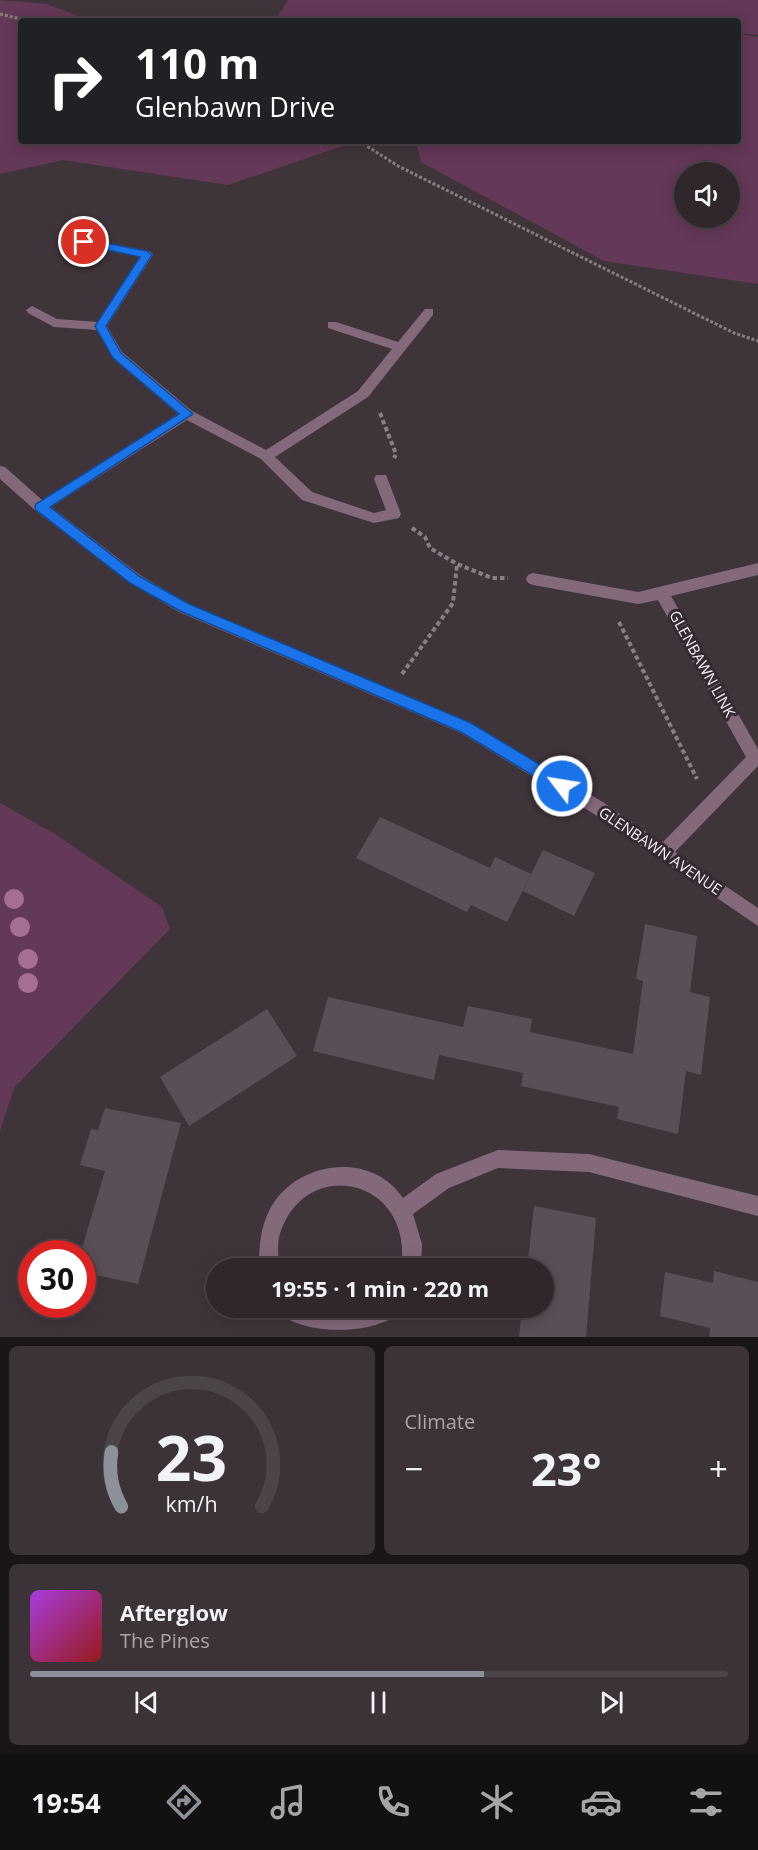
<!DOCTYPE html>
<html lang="en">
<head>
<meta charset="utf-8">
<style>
	:root { --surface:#30272c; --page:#3c3338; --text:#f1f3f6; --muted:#a8a5a9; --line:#4b4448; --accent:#8c9099 }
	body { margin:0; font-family:"Open Sans",sans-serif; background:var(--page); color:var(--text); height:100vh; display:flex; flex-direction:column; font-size:22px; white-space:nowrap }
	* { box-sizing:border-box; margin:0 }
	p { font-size:20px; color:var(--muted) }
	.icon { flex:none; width:33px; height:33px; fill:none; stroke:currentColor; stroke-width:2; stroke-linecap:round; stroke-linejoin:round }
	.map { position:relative; height:1337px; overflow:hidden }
	.drawer { display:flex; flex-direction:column; gap:9px; padding:9px; background:#1a1518; flex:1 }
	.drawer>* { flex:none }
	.top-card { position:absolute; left:18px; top:18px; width:723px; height:126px; border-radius:6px; box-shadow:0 3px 15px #0003,0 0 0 2px var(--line); background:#202124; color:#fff; overflow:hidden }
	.buttons { position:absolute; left:674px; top:162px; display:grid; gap:12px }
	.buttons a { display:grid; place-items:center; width:66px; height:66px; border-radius:50%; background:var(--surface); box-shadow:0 3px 15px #0003,0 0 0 2px var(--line); font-size:30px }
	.speed { position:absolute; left:18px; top:1240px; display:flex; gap:12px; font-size:30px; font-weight:700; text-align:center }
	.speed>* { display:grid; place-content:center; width:78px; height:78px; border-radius:50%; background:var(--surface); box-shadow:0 3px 15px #0003,0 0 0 2px var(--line); line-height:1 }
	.speed .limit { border:9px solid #d22; background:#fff; color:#111 }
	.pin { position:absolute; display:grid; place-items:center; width:51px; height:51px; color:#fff; margin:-26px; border:3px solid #fff; border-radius:50%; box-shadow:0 2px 6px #0007 }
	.me { position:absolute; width:66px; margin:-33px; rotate:301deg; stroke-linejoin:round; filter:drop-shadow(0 0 4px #0008) }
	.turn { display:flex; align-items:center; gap:21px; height:126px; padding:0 18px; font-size:27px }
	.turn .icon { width:78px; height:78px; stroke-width:2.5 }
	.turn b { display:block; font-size:42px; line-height:51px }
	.big { font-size:45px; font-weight:700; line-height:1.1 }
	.drawer .tile { flex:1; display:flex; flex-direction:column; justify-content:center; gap:9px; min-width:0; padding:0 21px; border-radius:9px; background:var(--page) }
	.drawer .dial { align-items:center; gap:0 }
	.dial svg { height:156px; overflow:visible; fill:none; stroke:var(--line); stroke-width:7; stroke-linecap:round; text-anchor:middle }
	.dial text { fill:var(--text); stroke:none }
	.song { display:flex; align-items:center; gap:18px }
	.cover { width:72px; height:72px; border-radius:9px; background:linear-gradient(135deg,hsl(280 70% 55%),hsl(0 70% 35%)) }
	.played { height:6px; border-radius:3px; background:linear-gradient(90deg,var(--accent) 65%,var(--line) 65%) }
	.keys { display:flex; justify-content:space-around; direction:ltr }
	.heat { display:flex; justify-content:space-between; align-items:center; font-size:33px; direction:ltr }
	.drawer .tiles { flex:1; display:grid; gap:9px; grid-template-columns:1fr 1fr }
	.tile:last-child { grid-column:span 2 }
	.trip { position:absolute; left:206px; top:1258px; width:348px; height:60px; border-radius:30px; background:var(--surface); box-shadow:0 3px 15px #0003,0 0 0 2px var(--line); font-weight:700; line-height:60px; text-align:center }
	.tabs { display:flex; height:96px; justify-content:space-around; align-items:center; background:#131012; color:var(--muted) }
	.tabs .icon { width:42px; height:42px }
	.tabs .on { color:var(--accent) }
	.tabs b { font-size:27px; color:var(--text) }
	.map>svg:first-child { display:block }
	.green { fill:#643857; fill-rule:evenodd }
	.building { fill:#5b4f57 }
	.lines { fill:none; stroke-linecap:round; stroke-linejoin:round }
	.path-far1 { stroke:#897e85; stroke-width:3; stroke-dasharray:3 2; stroke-linecap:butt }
	.path { stroke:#897e85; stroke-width:4; stroke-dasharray:4.5 3; stroke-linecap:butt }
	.street { fill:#84697b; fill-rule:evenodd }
	.tree { fill:#a56f94 }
	.route { fill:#1a73e8; stroke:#114b97; stroke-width:1.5 }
	.labels { text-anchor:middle; stroke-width:6; stroke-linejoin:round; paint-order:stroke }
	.street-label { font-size:15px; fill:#f7eff4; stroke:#352a31 }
</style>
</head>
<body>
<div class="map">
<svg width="758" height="1337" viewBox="0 0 758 1337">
	<rect width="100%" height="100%" fill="#40343b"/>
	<path class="green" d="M0 0 47 4 91 21H21V141H357L228 185 63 160 0 174Z
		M288 0H758V35L738 33V21H275Z
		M738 34 758 37V284L604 261 421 162 416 141H738ZM684 172H729V218H684Z
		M0 803 55 834 162 907 170 929 14 1088 0 1131Z"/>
	<path class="building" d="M380 817 490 868 495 857 531 874 507 922 471 905 467 912 356 858Z
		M543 850 595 873 574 916 523 891Z
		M645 924 697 936 690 992 710 997 701 1075 686 1071 678 1134 617 1119 619 1107 521 1086 523 1073 439 1055 434 1080 313 1051 328 997 463 1027 468 1006 532 1019 530 1032 633 1054 643 981 636 979Z
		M267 1009 297 1056 189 1126 160 1077Z
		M105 1108 181 1123 138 1284 82 1272V1248L105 1171 80 1165 91 1129 98 1130Z
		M534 1206 596 1218 586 1337H519L522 1308H543V1269H527Z
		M714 1271 758 1282V1337H709L710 1328 660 1316 665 1272 713 1283Z"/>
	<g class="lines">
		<path class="path-far1" d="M0 14 29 21
			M359 141 398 166 734 333 758 341"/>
		<path class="path" d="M380 413 396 454 394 458
			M412 528 425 537 430 548 457 564 492 578H508
			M619 622 697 779
			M402 674 453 603 457 564"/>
		<path class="street" d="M63 234 151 252 153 255 107 326 122 352 192 411 266 450 358 391 392 349 328 328V322H336L398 342 425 309H433V315L368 397 275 457 312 492 374 513 386 510 374 479 376 475H386L401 514 399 518 374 523 302 500 261 459 187 420 51 507 140 575 189 604 471 723 606 804 662 843 746 757 658 600 638 604 533 585 528 583 526 579 528 575 533 573 638 592 758 563V575L671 596 758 749V766L675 852 758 908V926L594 814 461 733 179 612 130 583 36 511 0 479V466L5 467 42 500 178 414 113 358 97 330 54 327 28 313 26 310 32 306 57 319 98 322 140 257 59 241V235Z
			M498 1150 589 1154 758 1196V1216L589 1172 498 1168 449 1188 413 1214 422 1244 421 1269H401C415 1176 302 1154 279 1237 277 1246 279 1259 279 1269H259C259 1247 260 1227 271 1207 298 1160 372 1151 403 1198L436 1174Z
			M276 1308H304L317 1315 339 1320 361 1315 374 1308H402C386 1337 292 1337 276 1308Z"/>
	</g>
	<g class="tree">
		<circle cx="14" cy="899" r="10"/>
		<circle cx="20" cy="927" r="10"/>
		<circle cx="28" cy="959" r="10"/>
		<circle cx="28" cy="983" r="10"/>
	</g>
	<path class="route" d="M84 239 147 251 152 255 106 326 121 353 193 414 50 507 139 576 189 604 471 723 567 781 569 786 567 790 562 792 557 790 461 732 180 611 130 583 36 510 35 507 36 504 179 414 113 358 95 326 140 257 80 244 78 242Z"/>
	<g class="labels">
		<g class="street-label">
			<text transform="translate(702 664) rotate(61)" y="5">GLENBAWN LINK</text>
			<text transform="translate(660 851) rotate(34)" y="5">GLENBAWN AVENUE</text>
		</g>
	</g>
</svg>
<div class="buttons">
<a><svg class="icon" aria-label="sound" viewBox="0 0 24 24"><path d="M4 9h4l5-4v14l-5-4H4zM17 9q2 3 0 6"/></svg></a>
</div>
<div class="speed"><div class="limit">30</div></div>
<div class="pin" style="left:84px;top:242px;background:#d93025"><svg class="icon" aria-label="arrive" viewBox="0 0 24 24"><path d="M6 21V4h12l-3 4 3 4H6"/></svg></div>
<svg class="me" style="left:562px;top:786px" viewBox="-20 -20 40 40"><circle r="17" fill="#1a73e8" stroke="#fff" stroke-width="3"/><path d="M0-11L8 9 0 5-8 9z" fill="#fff"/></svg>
<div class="trip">19:55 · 1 min · 220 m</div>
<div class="top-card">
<div class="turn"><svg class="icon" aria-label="right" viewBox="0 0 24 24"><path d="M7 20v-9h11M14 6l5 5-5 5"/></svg><div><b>110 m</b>Glenbawn Drive</div></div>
</div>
</div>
<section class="drawer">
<div class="tiles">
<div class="tile dial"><svg viewBox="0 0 100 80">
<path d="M14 69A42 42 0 1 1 86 69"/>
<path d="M14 69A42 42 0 0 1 9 41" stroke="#8c9099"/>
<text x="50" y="56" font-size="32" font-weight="700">23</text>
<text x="50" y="72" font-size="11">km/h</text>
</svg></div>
<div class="tile"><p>Climate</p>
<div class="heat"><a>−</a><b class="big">23°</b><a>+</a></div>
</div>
<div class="tile">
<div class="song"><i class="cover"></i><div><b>Afterglow</b><p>The Pines</p></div></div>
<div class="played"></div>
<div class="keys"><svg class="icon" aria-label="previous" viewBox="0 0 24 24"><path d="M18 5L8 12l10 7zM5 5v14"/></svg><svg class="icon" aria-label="pause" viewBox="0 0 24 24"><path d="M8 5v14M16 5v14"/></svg><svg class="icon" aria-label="next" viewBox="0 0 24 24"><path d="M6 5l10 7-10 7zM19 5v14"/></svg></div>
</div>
</div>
</section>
<nav class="tabs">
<b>19:54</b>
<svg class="icon on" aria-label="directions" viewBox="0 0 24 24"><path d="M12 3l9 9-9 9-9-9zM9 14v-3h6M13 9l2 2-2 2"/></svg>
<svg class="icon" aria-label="music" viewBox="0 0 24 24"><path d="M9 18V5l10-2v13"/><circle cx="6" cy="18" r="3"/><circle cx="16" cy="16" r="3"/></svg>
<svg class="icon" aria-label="phone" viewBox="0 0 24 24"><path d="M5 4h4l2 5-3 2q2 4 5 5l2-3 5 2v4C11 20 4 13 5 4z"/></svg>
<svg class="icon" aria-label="climate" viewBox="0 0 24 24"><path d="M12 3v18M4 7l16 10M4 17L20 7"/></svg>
<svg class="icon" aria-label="car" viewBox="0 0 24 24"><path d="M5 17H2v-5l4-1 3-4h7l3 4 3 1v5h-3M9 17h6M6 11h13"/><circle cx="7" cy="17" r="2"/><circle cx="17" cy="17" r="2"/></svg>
<svg class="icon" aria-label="filters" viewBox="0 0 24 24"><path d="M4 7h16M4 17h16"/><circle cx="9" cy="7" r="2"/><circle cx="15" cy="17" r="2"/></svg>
</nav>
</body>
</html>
